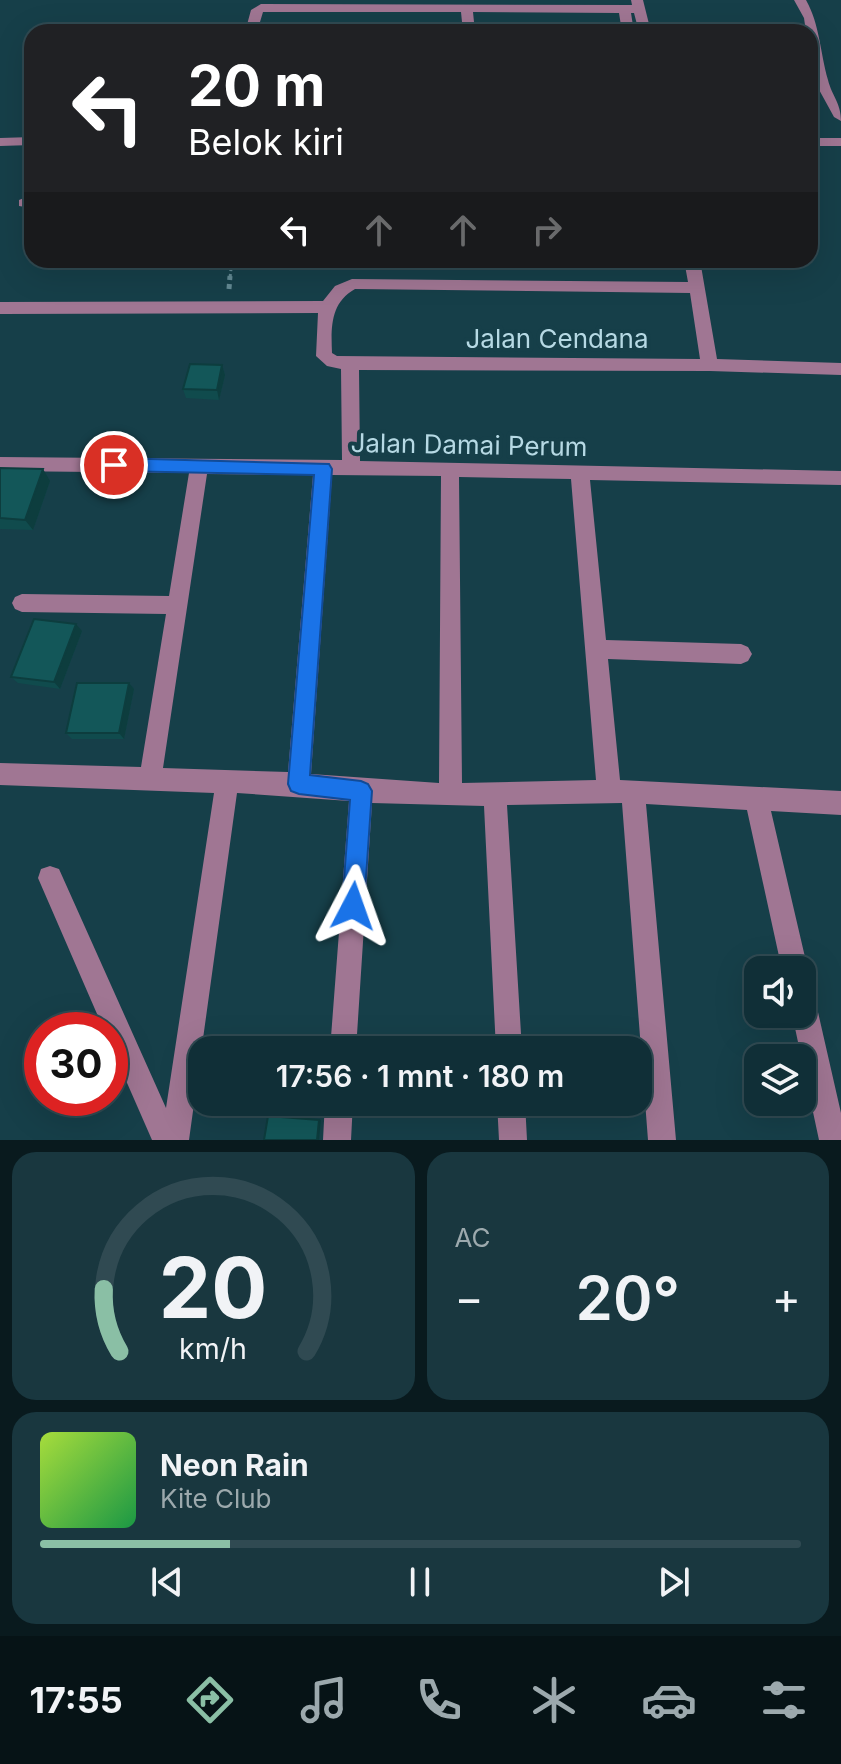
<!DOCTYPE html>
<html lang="id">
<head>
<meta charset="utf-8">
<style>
	:root { --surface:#102f37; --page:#19373f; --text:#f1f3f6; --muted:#9ca9ad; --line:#304a52; --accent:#8abfa5 }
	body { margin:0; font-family:Inter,sans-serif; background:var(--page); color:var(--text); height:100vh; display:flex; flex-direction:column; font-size:30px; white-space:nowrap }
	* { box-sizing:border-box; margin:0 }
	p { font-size:26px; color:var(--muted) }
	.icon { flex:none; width:44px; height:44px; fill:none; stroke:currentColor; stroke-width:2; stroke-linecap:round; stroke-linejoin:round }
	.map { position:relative; height:1140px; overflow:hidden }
	.side { display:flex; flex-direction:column; gap:12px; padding:12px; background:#091a1e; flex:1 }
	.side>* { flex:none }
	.guide { position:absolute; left:24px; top:24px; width:794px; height:244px; border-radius:24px; box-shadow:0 8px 32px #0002,0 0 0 2px var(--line); background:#202124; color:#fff; overflow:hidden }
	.buttons { position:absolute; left:744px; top:956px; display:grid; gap:16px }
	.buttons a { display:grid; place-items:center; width:72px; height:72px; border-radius:16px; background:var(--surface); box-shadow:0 8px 32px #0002,0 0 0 2px var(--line); font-size:40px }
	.speed { position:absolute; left:24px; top:1012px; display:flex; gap:16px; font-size:40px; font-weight:700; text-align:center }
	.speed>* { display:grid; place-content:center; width:104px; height:104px; border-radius:50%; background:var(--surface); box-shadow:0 8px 32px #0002,0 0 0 2px var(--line); line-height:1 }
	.speed .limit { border:12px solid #d22; background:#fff; color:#111 }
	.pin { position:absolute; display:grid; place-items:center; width:68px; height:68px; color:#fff; margin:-34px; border:4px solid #fff; border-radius:50%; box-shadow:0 2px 8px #0007 }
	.me { position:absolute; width:88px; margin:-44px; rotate:4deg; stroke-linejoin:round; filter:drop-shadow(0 0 6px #0008) }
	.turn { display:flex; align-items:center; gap:28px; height:168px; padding:0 32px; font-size:36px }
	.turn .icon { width:104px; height:104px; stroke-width:2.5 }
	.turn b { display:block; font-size:56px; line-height:68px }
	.lanes { display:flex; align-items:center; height:76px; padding:0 32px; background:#0003; justify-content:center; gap:40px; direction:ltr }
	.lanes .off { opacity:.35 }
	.big { font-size:60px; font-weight:600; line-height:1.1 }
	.side .tile { flex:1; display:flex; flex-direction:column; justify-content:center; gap:12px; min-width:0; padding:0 28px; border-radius:24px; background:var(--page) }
	.side .dial { align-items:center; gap:0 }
	.dial svg { height:208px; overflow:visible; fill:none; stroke:var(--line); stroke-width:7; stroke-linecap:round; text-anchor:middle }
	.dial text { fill:var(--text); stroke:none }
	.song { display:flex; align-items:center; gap:24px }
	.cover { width:96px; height:96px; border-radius:12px; background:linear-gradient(135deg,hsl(80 70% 55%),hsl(140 70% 35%)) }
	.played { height:8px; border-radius:4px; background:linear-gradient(90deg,var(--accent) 25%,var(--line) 25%) }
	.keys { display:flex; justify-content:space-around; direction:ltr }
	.heat { display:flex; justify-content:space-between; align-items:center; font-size:44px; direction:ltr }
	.side .tiles { flex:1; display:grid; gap:12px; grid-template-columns:1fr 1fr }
	.tile:last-child { grid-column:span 2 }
	.trip { position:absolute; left:188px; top:1036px; width:464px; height:80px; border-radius:24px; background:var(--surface); box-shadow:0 8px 32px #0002,0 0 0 2px var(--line); font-weight:600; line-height:80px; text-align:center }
	.tab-bar { display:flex; height:128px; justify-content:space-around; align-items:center; background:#061316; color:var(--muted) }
	.tab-bar .icon { width:56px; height:56px }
	.tab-bar .current { color:var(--accent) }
	.tab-bar b { font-size:36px; color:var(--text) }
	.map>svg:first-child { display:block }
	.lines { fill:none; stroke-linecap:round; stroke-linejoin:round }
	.path-far1 { stroke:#638993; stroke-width:3; stroke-dasharray:4 3; stroke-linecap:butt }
	.path { stroke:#638993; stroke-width:5; stroke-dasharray:5 4; stroke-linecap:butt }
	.minor { fill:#a07693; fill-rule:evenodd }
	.wall { fill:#104b4d }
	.shaded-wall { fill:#0d3d3e }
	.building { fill:#135759; stroke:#0d3d3e; stroke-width:2 }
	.route { fill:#1a73e8; stroke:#114b97; stroke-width:2 }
	.labels { text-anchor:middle; stroke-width:8; stroke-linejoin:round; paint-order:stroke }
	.street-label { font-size:26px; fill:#b6d9e4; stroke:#163f49 }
</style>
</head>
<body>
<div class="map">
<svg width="841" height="1140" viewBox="0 0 841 1140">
	<rect width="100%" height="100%" fill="#163f49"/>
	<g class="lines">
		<path class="path-far1" d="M230 278 232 260"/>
		<path class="path" d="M229 289 230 276"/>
		<path class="minor" d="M631 0H643L651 32H639L634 13H631L634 32H622L619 13 473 12 475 32H463L461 12H263L257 32H245L251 10 261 4 632 5Z
			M794 0H806C820 25 820 52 828 80 832 96 841 103 841 121L834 117 817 86 810 84V76L814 77 810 32H806L804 18Z
			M32 137V145L0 146V138Z
			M810 138H841V146H810Z
			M24 198H32V208L19 206V200Z
			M684 260H700L717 359 841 363V375L710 371 359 370 360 461 841 471V485L590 480 606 640 741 644 748 647 752 654 748 661 741 664 608 659 620 780 841 791V815L771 811 808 970 804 979 802 970H782L747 810 646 804 676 1140H648L622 803 507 805 522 1050H496L484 806 372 803 356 1050H330L349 801 237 793 189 1140H152L110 1044V1030H104L38 878 41 869 50 866 59 869 166 1108 214 793 0 785V763L141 767 166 614 22 612 15 609 12 603 15 597 22 594 169 596 189 473 0 471V457L342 460 341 369 327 366 316 356 318 313 0 314V302L323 301 335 286 352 279 688 282ZM355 289 690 293 700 359 337 356 332 353C331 328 330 303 355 289ZM207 474 313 475 288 772 163 768ZM332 475 441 476 439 783 311 774ZM459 477 571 479 596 780 462 783Z
			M802 986 811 990 815 999 841 1113V1140H819L792 1014H802Z
			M325 1102H353L351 1140H323Z
			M497 1102H525L527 1140H499Z"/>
	</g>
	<path class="wall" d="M238 260H266V262L238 264Z
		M222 365 225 375 219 400 186 398 183 389Z
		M0 468 50 481 33 530 0 529Z
		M82 631 60 689 18 683 11 677Z
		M129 683 134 689 124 739H72L66 733Z
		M271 1115 321 1120 319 1140H264L268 1116Z"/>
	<path class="shaded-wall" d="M222 365 225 375 219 400 217 390Z
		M43 469 50 481 33 530 25 520Z
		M76 624 82 631 60 689 54 682Z
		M129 683 134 689 124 739 119 733Z
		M319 1120H321L319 1140H317Z"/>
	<path class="building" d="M190 364 222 365 217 390 183 389Z
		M0 468 43 469 25 520 0 518Z
		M34 619 76 624 54 682 11 677Z
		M77 683H129L119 733H66Z
		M268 1116 319 1120 317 1140H264Z"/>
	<path class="route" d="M114 458 329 464 332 469 310 775 361 781 368 784 372 791 364 906 361 914 353 917 345 914 342 906 350 800 299 794 291 791 288 784 314 475 114 471 105 465Z"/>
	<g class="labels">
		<g class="street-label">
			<text x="557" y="348">Jalan Cendana</text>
			<text transform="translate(469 445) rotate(1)" y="9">Jalan Damai Perum</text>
		</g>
	</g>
</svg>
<div class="buttons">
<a><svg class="icon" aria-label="sound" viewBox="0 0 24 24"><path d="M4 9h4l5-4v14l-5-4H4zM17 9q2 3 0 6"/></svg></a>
<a><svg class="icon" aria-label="layers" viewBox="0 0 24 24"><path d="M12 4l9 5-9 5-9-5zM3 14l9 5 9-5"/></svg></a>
</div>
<div class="speed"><div class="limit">30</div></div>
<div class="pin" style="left:114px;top:465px;background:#d93025"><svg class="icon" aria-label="arrive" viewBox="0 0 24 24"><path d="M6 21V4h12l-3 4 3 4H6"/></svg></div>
<svg class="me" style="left:353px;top:906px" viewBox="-20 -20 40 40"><path d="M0-17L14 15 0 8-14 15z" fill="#1a73e8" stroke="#fff" stroke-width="4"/></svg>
<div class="trip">17:56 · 1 mnt · 180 m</div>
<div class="guide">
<div class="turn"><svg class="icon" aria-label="left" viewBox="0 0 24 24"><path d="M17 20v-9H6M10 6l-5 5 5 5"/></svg><div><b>20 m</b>Belok kiri</div></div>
<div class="lanes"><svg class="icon" aria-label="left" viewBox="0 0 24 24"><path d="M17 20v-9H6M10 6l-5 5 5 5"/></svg><svg class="icon off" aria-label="ahead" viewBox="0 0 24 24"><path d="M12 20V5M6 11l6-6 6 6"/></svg><svg class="icon off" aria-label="ahead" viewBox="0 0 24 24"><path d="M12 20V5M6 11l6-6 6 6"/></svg><svg class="icon off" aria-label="right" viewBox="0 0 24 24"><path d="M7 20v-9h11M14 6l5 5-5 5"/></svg></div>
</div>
</div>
<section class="side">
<div class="tiles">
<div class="tile dial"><svg viewBox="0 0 100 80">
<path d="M14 69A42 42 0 1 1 86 69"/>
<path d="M14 69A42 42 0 0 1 8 45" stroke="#8abfa5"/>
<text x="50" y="56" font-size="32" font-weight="700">20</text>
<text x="50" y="72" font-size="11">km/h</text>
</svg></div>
<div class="tile"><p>AC</p>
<div class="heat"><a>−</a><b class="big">20°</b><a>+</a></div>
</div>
<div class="tile">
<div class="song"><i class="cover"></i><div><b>Neon Rain</b><p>Kite Club</p></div></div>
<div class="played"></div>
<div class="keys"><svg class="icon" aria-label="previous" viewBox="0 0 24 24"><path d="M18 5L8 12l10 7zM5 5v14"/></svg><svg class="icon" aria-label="pause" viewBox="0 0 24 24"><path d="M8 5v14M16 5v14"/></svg><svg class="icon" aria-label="next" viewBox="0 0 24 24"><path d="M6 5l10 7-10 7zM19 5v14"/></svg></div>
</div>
</div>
</section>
<nav class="tab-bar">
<b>17:55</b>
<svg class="icon current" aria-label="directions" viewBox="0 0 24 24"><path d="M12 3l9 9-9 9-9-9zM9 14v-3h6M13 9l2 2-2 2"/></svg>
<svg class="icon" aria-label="music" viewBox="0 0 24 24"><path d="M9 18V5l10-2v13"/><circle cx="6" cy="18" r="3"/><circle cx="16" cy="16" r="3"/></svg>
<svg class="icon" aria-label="phone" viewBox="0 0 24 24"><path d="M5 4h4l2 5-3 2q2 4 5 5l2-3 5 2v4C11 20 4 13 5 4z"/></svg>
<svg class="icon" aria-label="climate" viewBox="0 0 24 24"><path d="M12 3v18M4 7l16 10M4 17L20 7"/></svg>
<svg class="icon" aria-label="car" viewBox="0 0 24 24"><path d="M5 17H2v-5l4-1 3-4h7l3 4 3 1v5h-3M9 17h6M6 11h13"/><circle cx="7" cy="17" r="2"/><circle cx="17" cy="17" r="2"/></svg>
<svg class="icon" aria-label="filters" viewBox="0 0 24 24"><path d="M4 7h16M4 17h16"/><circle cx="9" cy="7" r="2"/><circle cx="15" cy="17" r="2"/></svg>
</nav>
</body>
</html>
